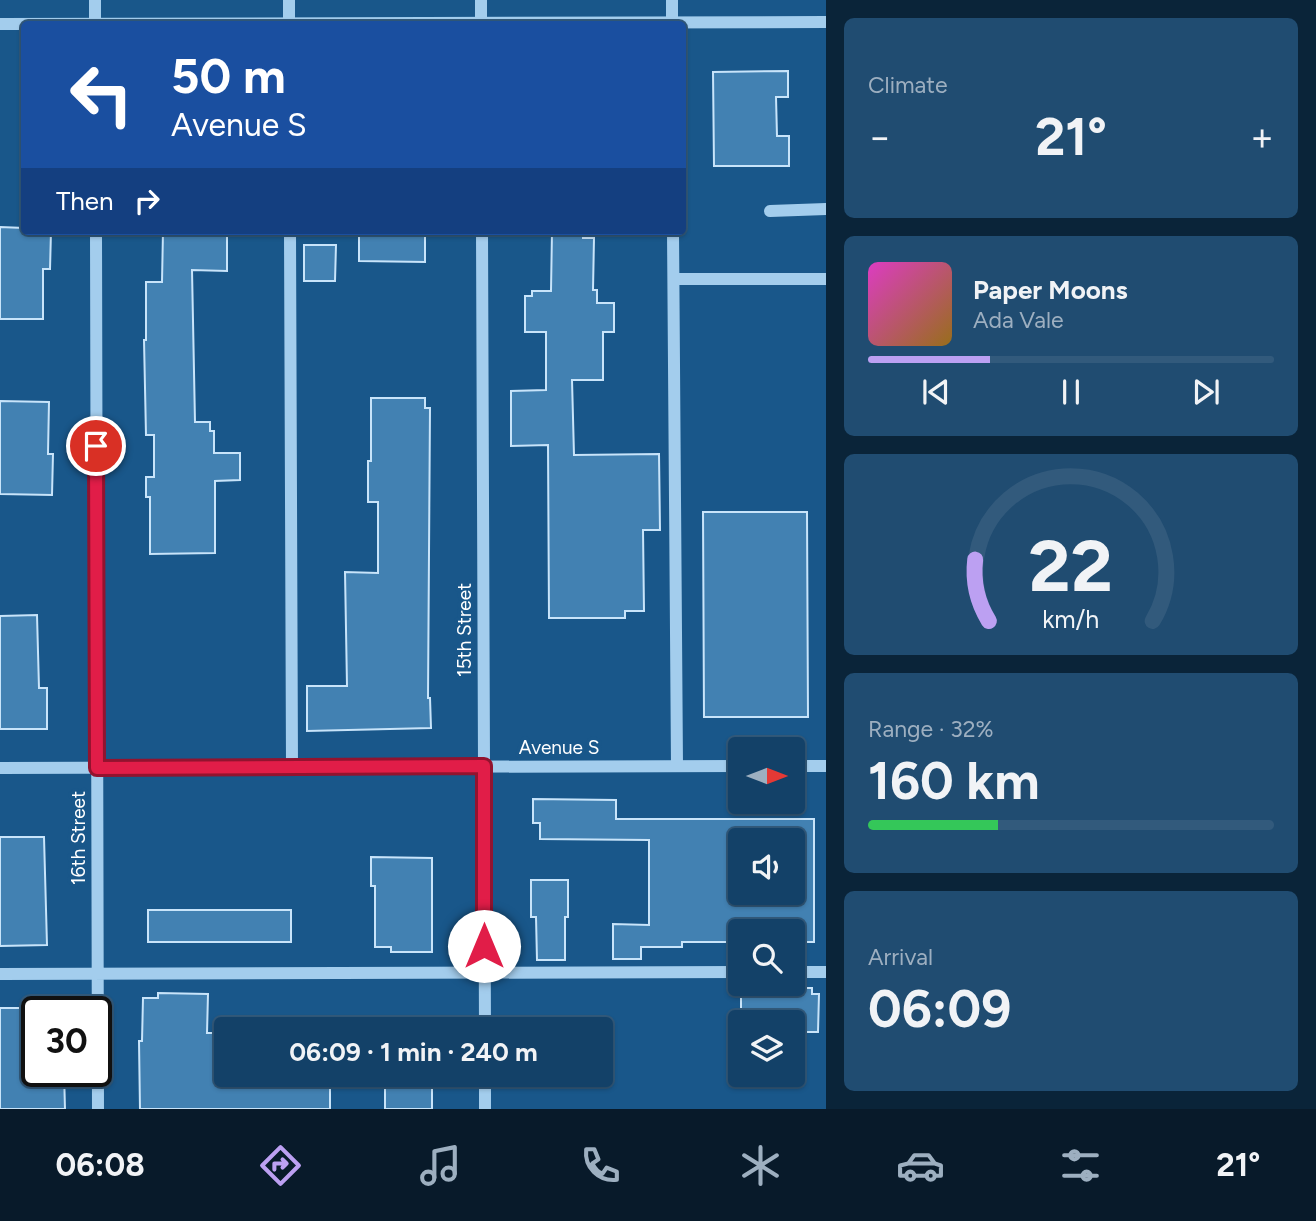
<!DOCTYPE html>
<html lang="en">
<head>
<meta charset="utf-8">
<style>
	:root { --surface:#134168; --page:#204c71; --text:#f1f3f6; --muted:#9dafc0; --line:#325a7c; --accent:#bca0f2 }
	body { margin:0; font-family:Figtree,sans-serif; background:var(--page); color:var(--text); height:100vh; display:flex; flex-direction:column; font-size:26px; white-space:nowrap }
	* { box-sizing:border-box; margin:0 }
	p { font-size:23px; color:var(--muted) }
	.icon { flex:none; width:38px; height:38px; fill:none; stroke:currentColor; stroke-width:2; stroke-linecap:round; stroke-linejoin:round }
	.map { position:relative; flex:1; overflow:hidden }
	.panel { display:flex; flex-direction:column; gap:18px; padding:18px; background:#0a2439; width:490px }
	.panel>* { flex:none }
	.top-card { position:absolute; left:21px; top:21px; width:665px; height:214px; border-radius:7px; box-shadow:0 2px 5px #0004,0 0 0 2px var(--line); background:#1a4fa0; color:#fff; overflow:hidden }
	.needle { width:46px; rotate:90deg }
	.fabs { position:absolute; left:728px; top:737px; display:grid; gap:14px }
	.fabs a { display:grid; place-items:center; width:77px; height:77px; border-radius:7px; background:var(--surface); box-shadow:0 2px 5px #0004,0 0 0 2px var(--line); font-size:35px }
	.speed { position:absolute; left:21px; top:996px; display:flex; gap:14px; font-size:35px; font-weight:700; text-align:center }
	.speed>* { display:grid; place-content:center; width:91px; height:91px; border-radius:50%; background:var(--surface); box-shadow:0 2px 5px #0004,0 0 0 2px var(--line); line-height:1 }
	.speed .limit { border:4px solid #111; border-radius:10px; background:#fff; color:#111 }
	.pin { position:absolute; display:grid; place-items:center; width:60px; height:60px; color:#fff; margin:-30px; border:4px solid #fff; border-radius:50%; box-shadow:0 2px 7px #0007 }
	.me { position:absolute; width:77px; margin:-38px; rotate:0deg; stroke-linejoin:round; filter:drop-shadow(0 0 5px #0008) }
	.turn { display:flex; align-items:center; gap:24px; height:147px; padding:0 35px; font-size:32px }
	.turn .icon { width:91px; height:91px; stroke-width:2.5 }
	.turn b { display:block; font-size:49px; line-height:60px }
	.then { display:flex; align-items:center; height:66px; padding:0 35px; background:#0003; gap:14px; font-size:26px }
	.big { font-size:52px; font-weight:700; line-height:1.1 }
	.panel .tile { flex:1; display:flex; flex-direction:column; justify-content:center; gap:10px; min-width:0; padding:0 24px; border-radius:10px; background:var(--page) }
	.panel .dial { align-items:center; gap:0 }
	.dial svg { height:182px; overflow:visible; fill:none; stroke:var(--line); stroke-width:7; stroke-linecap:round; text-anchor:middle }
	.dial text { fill:var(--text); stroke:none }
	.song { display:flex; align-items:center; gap:21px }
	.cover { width:84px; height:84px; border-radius:10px; background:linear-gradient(135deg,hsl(310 70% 55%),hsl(40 70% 35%)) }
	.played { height:7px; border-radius:4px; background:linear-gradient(90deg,var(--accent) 30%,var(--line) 30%) }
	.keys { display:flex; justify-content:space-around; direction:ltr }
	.heat { display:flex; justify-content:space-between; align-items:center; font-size:38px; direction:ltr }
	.charge { height:10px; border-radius:5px; background:linear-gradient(90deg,#34c759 32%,var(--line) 0) }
	.trip { position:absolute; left:214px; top:1017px; width:399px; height:70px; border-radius:7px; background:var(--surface); box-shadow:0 2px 5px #0004,0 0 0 2px var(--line); font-weight:700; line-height:70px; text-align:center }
	.dock { display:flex; height:112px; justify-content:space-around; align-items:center; background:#081a2a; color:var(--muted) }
	.dock .icon { width:49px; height:49px }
	.dock .active { color:var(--accent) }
	.dock b { font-size:32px; color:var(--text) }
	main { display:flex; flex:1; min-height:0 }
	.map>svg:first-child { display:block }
	.building { fill:#4281b2; stroke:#c8e4fa; stroke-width:2; fill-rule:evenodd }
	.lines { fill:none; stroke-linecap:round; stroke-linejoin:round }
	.minor { stroke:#a3cded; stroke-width:12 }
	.route-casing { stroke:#92132f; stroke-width:18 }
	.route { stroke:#e11d48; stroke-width:12 }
	.labels { text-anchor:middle; stroke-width:7; stroke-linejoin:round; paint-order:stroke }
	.street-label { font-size:19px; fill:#fff; stroke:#19578a }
</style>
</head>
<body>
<main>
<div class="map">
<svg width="826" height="1109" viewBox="0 0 826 1109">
	<rect width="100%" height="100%" fill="#19578a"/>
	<path class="building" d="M788 71V97H776L777 136H789V166H714L713 72Z
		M0 227 24 228V231H51L50 269H43V319H0Z
		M163 231H227V271L192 270 195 422H210V431H214V453H240V480L215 481V553L150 554V497H146V477H154V435H146L144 340H146V282H162Z
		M359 231H425V262L359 261Z
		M552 231H583V238H594L593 290H597V303H614V332H603V380H572L574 455 659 454 660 530H643L644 611H625V618H549L548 445 511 446V391L546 390V332H525V296H532V291H551Z
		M304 245H336L335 281H304Z
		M371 398H425V408H430L428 698H430L431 728 307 731V686H347L345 572 378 573V502H368V461H371Z
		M0 401 49 402 48 454H53L52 495 0 494Z
		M703 512H807L808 717H704Z
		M37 615 39 688H47V729H0V616Z
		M533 799 616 800V819H814V942H793V931H740V942H682V947H641V959H613V924L649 925V840L540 839V823H533ZM740 840H793V892H740Z
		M0 837H44L47 945 0 946Z
		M371 857 432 858V952H391V947H375V886H371Z
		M531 880H568V917H565V960H537L536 917H531Z
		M148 910H291V942H148Z
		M786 988H812V994H819L818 1032H793V1022H741V996L786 997Z
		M158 993 208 994 207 1033H226V1074H266V1085H330V1109H140L139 1041H142L143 998H158Z
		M0 1008H37V1071L64 1072 65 1109H0Z
		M385 1074H432V1109H385Z"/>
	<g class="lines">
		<path class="minor" d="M95 0V24
			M289 0V24
			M481 0V24
			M672 0V24
			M0 24 826 22
			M770 211 826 209
			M96 231 98 1109
			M290 231 292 767
			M482 231 485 1029
			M673 231 677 766
			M674 279H826
			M793 766H826
			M0 768 740 766
			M793 972H826
			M0 974 740 972
			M485 1074V1109"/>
	</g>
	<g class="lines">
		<g class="route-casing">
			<path id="route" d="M96 446 97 768 484 766V946"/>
		</g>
		<use href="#route" class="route"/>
	</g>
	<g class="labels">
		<g class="street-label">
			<text transform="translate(464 630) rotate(-90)" y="7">15th Street</text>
			<text x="559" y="754">Avenue S</text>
			<text transform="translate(78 838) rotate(-90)" y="7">16th Street</text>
		</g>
	</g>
</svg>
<div class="fabs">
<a><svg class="needle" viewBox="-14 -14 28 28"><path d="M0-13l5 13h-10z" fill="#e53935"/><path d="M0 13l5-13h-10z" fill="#9dafc0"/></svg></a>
<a><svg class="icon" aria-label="sound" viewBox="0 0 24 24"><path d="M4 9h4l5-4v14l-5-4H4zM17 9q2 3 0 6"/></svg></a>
<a><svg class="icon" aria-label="search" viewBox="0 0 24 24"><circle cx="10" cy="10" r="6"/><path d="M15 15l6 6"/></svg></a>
<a><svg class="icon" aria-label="layers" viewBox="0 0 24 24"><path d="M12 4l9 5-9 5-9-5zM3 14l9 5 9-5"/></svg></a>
</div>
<div class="speed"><div class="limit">30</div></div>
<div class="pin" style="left:96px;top:446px;background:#d93025"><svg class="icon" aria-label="arrive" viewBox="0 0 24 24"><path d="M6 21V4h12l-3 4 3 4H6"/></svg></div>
<svg class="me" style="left:484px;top:946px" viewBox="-20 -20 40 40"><circle r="19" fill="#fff"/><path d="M0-13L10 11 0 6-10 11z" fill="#e11d48"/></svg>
<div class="trip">06:09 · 1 min · 240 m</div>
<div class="top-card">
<div class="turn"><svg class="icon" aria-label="left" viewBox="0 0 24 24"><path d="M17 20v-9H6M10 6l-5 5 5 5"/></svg><div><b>50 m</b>Avenue S</div></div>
<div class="then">Then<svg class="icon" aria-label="right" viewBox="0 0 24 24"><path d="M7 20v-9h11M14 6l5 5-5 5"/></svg></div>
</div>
</div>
<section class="panel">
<div class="tile"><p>Climate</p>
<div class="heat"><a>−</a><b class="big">21°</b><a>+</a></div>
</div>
<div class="tile">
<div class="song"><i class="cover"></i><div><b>Paper Moons</b><p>Ada Vale</p></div></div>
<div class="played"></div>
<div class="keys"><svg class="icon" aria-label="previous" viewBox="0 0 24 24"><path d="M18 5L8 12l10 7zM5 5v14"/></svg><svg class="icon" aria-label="pause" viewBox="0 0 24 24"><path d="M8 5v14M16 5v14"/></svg><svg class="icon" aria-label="next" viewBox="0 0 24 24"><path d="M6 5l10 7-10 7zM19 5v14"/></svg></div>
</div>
<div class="tile dial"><svg viewBox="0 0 100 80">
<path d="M14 69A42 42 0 1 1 86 69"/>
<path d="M14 69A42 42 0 0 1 8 42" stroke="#bca0f2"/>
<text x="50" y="56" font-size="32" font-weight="700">22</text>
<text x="50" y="72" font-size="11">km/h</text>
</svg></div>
<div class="tile"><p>Range · 32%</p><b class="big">160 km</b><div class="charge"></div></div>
<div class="tile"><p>Arrival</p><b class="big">06:09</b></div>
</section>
</main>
<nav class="dock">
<b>06:08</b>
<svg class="icon active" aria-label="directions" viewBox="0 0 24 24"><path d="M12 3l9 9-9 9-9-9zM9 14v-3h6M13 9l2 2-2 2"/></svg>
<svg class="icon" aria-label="music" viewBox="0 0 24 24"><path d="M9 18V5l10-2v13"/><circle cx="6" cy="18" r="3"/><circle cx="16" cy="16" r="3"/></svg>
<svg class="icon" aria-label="phone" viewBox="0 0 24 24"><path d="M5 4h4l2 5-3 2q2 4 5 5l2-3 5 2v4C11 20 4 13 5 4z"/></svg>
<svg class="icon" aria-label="climate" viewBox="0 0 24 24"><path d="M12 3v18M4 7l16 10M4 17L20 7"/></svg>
<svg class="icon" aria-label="car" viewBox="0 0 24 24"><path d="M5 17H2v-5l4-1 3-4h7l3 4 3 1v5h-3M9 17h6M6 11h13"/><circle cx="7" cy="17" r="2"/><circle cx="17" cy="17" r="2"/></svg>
<svg class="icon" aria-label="filters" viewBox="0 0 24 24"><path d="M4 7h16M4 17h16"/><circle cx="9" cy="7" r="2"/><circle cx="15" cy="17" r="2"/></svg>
<b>21°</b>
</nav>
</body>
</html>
